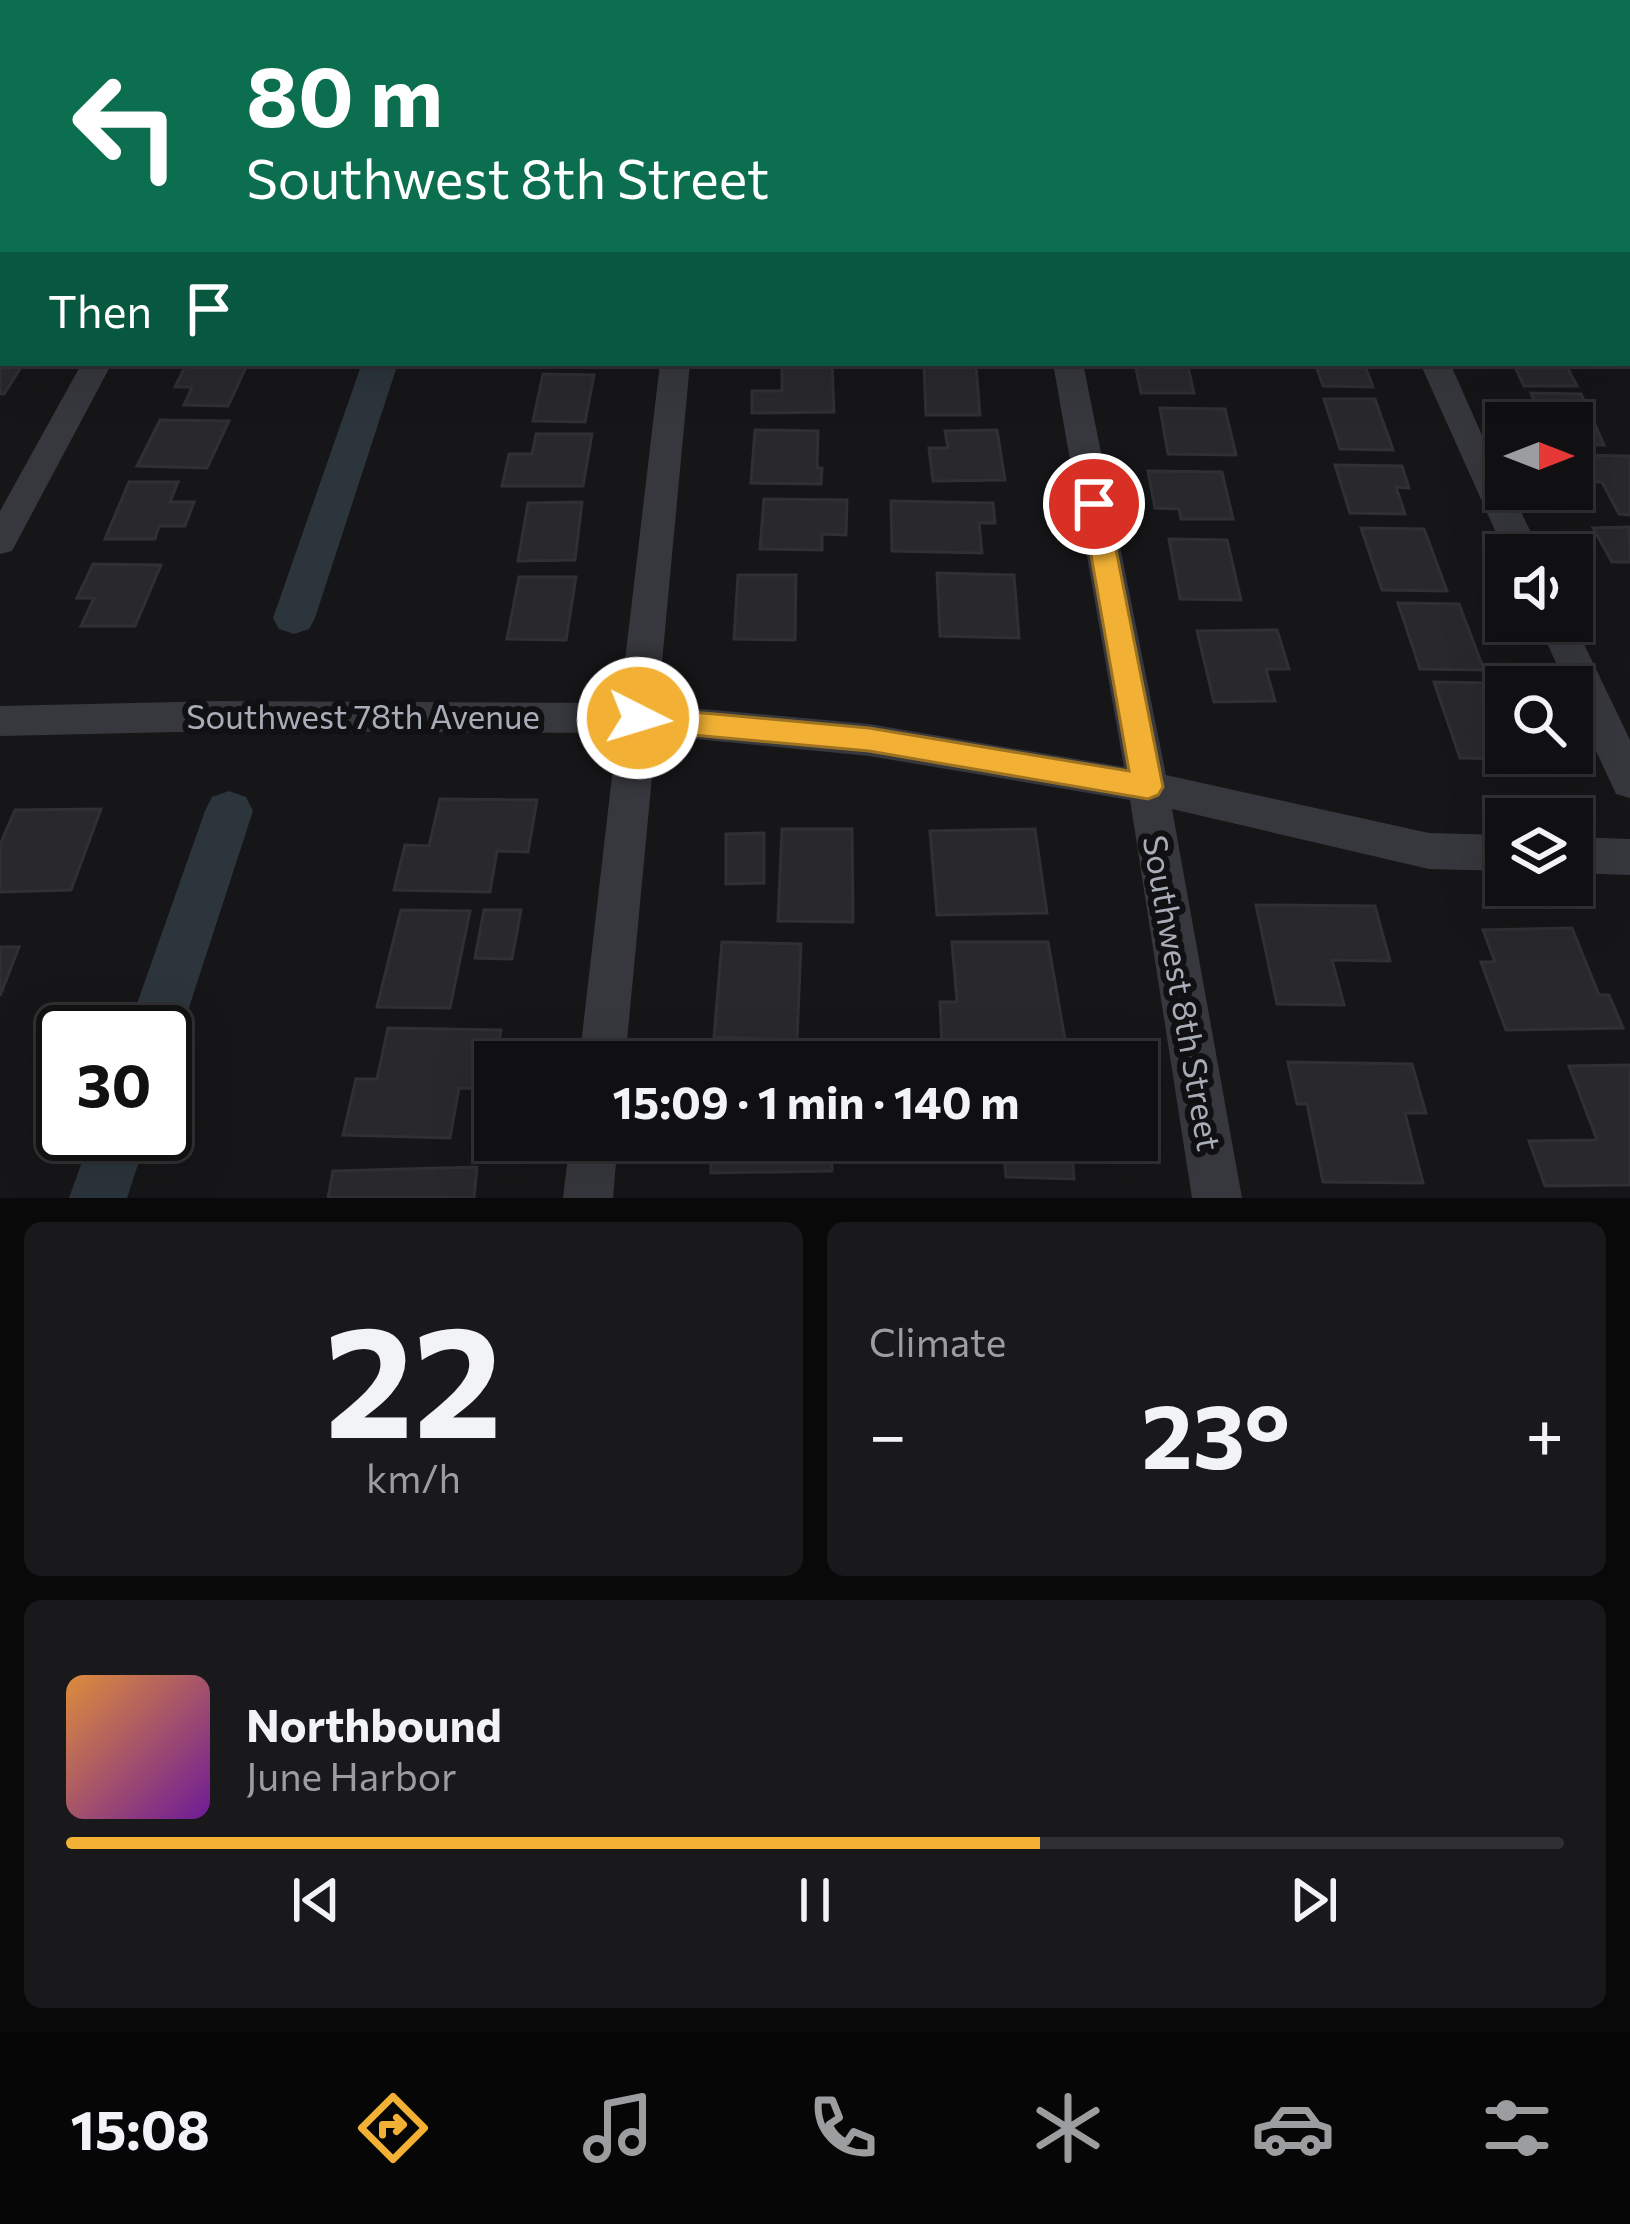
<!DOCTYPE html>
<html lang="en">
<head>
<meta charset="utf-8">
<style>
	:root { --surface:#101012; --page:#19191b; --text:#f1f3f6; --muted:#9c9d9f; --line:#303032; --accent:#f2b134 }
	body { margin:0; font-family:Commissioner,sans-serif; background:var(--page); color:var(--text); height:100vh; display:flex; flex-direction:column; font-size:45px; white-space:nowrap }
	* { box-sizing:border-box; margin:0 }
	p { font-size:39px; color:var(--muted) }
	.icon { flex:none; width:66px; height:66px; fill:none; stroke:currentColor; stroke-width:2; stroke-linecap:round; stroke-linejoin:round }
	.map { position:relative; height:1198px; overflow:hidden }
	.details { display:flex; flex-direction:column; gap:24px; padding:24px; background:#09090a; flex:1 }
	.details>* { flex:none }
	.top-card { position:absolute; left:0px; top:0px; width:1632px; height:366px; box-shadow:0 12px 48px #0002,0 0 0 3px var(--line); background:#0b6e4f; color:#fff; overflow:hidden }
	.needle { width:78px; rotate:90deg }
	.buttons { position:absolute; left:1485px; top:402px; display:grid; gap:24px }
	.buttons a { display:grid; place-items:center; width:108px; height:108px; border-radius:0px; background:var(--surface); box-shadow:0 12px 48px #0002,0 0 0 3px var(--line); font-size:60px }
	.speed { position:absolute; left:36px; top:1005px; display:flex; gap:24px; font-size:60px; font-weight:700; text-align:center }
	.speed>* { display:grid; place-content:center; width:156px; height:156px; border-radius:50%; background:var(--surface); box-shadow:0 12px 48px #0002,0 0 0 3px var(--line); line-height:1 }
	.speed .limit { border:6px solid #111; border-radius:18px; background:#fff; color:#111 }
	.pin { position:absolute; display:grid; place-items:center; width:102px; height:102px; color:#fff; margin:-51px; border:6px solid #fff; border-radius:50%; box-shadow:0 3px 12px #0007 }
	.me { position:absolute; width:132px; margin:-66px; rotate:95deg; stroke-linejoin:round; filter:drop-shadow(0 0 9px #0008) }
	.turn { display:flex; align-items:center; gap:42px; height:252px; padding:0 48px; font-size:54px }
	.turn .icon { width:156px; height:156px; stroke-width:2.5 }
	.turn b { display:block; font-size:84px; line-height:102px }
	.then { display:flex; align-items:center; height:114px; padding:0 48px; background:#0003; gap:24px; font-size:45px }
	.big { font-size:90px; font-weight:700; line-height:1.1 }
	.details .widget { flex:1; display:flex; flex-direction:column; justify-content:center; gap:18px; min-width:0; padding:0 42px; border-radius:18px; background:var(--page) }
	.details .dial { align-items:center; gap:0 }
	.dial b { font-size:156px; line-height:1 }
	.song { display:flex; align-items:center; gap:36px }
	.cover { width:144px; height:144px; border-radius:18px; background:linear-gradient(135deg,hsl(30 70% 55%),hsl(280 70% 35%)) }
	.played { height:12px; border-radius:6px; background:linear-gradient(90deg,var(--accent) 65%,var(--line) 65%) }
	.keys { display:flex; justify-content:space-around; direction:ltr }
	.heat { display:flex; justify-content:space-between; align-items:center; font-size:66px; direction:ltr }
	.details .tiles { flex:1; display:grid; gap:24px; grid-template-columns:1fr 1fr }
	.widget:last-child { grid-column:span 2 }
	.trip { position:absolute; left:474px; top:1041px; width:684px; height:120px; border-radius:0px; background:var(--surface); box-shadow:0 12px 48px #0002,0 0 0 3px var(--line); font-weight:700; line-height:120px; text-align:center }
	.tab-bar { display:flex; height:192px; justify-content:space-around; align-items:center; background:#060607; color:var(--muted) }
	.tab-bar .icon { width:84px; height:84px }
	.tab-bar .active { color:var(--accent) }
	.tab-bar b { font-size:54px; color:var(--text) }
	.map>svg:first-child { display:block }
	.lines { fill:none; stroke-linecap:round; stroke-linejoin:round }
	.canal { fill:#2c353c; fill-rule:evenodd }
	.building { fill:#29292c; stroke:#303034; stroke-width:3 }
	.minor { fill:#37383d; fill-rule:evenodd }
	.route { fill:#f2b134; stroke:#9d7322; stroke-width:3 }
	.labels { text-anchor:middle; stroke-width:12; stroke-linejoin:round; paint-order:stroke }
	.street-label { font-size:33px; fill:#a8adb8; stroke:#111113 }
</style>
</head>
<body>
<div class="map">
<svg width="1630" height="1198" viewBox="0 0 1630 1198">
	<rect width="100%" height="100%" fill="#161618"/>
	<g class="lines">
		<path class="canal" d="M1349 0H1375L1376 3H1350Z
			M362 363H398L315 618 309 629 294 634 279 629 273 618Z
			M229 791 246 797 253 811 181 1032 173 1049 165 1052V1032H127L205 811 212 797Z
			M92 1134H148L127 1198H69Z"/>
	</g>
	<path class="building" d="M0 347 3 363 23 364 4 394H0Z
		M187 363H248L228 406 184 405 192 387H175Z
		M782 363H832L834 412 752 413V391H782Z
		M1135 363H1187L1194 393H1141Z
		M1315 363H1364L1373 387 1323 386Z
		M1513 363H1565L1577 386H1524Z
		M924 365 976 366 980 415H926Z
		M543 374 594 375 585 422 533 421Z
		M1531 393 1581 394 1604 445 1572 444V423H1543Z
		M1324 399H1375L1393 450 1340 449Z
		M1160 408 1225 409 1236 455 1168 454Z
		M160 420 229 421 207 468 137 466Z
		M755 430 818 431 817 468H822L821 484 751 483Z
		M997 430 1005 480 933 481 929 448H948L945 431Z
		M536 434H592L583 486H502L509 454H532Z
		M1572 455 1630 456V515L1619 514 1602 482H1572Z
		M1335 465 1402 466 1409 488 1396 487 1405 514 1350 513Z
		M1148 471 1222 472 1233 519H1181L1179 509 1155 508Z
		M129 482H178L170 502H194L185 526H159L155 539H105Z
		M764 499 847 500 846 535 822 534V550L760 549Z
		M891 501 993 503 995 523H979L982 553 892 551Z
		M582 502 575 560 518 561 528 503Z
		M1630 527V562H1612L1593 528Z
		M1361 528 1424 529 1447 591 1382 590Z
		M1169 539 1227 540 1241 600 1180 599Z
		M93 564 161 565 135 626H81L94 598H77Z
		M937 573 1014 575 1019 638 940 636Z
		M738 575H796L795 640 734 639Z
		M519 577H576L566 640 507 639Z
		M1398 603 1459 604 1484 670 1420 669Z
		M1277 630 1289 669H1266L1275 701 1214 702 1197 631Z
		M1434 682 1494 683 1506 716V753H1520L1522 759 1460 758Z
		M440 799 537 800 528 852 497 851 490 892 394 890 405 845 429 846Z
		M101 809 71 890 0 892V845L15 810Z
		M782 829H852L853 922 778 921Z
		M1035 829 1047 913 937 915 930 831Z
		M764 833V883L726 884V834Z
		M1256 905 1375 906 1390 961 1332 960 1344 1005 1277 1004Z
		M401 910 470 911 450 1008 377 1007Z
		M484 910H521L512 959 475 958Z
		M1572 928 1599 995H1609L1623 1028 1506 1030 1481 962H1495L1483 930Z
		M722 942 801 944 797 1040 714 1037Z
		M952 942H1048L1066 1045H942L940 1002H957Z
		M0 947H19L0 996Z
		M388 1028 501 1030 490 1089 459 1088 450 1138 343 1135 356 1079H377Z
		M1288 1062 1412 1064 1426 1113H1405L1423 1183 1323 1182 1307 1104H1297Z
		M1630 1065V1185L1545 1186 1529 1141 1597 1140 1569 1066Z
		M711 1140H831L832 1171 711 1173Z
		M1003 1140H1071L1074 1179 1006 1177Z
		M477 1167 474 1198H328L333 1171Z"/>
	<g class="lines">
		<path class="minor" d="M3 25V42L0 43V26Z
			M82 363H112L12 551 0 554V511Z
			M660 363H690L658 705 869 724 1124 767 1053 363H1083L1166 775 1429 833 1506 835V871L1429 869 1172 809 1242 1198H1192L1130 800 869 756 656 735 625 1062H579L617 733 221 731 0 736V706L221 701 620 703Z
			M1420 363H1450L1506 489H1510L1542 555H1506Z
			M1572 619 1630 740V798L1616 794 1572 699V687H1567L1537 621Z
			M1572 837 1630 839V875L1572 873Z
			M570 1140H618L613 1198H563Z"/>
	</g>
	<path class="route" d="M1094 495 1107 504 1163 787 1158 795 1148 799 869 751 638 730 627 726 623 718 627 710 638 707 869 728 1129 771 1082 504Z"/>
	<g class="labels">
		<g class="street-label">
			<text x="363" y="729">Southwest 78th Avenue</text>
			<text transform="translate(1182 993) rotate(80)" y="12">Southwest 8th Street</text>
		</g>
	</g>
</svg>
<div class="buttons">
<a><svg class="needle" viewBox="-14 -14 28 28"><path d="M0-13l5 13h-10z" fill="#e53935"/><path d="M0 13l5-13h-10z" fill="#9c9d9f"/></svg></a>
<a><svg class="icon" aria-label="sound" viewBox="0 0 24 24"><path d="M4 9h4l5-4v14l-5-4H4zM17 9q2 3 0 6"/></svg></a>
<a><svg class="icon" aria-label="search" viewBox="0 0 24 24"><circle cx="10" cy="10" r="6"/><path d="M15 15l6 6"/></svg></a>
<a><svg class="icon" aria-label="layers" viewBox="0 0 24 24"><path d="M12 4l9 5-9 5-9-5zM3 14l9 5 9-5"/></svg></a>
</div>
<div class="speed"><div class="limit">30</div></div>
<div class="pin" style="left:1094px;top:504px;background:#d93025"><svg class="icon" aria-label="arrive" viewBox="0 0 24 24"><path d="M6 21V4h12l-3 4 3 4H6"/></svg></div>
<svg class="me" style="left:638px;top:718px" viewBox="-20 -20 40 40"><circle r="17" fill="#f2b134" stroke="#fff" stroke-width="3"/><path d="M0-11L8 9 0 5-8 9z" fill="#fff"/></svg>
<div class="trip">15:09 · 1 min · 140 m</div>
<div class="top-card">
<div class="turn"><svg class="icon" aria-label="left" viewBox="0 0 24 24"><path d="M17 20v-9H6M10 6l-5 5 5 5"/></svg><div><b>80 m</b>Southwest 8th Street</div></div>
<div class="then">Then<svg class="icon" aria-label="arrive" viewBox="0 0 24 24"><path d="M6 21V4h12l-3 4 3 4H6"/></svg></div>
</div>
</div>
<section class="details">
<div class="tiles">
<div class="widget dial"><b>22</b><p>km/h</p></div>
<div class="widget"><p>Climate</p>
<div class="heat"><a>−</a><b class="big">23°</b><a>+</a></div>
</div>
<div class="widget">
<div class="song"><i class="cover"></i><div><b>Northbound</b><p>June Harbor</p></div></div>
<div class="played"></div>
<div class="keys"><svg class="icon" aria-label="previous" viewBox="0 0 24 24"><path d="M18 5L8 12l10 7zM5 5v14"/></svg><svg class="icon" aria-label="pause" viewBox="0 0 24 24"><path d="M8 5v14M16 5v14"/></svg><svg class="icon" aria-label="next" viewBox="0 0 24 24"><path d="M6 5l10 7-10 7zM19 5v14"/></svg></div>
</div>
</div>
</section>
<nav class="tab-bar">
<b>15:08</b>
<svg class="icon active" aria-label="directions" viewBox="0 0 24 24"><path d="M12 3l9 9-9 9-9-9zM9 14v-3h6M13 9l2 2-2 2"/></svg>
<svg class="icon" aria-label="music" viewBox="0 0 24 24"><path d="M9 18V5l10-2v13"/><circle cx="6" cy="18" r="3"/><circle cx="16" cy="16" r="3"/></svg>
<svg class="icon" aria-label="phone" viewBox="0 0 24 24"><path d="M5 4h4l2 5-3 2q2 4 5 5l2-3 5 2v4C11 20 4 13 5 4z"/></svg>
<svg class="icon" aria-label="climate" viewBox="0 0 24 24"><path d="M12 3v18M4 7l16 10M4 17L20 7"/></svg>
<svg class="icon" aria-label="car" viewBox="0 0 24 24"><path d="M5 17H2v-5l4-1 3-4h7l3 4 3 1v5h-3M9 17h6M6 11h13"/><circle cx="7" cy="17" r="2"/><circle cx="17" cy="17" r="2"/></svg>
<svg class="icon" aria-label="filters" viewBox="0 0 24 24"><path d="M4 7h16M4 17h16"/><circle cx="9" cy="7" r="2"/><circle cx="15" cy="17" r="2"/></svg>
</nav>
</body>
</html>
